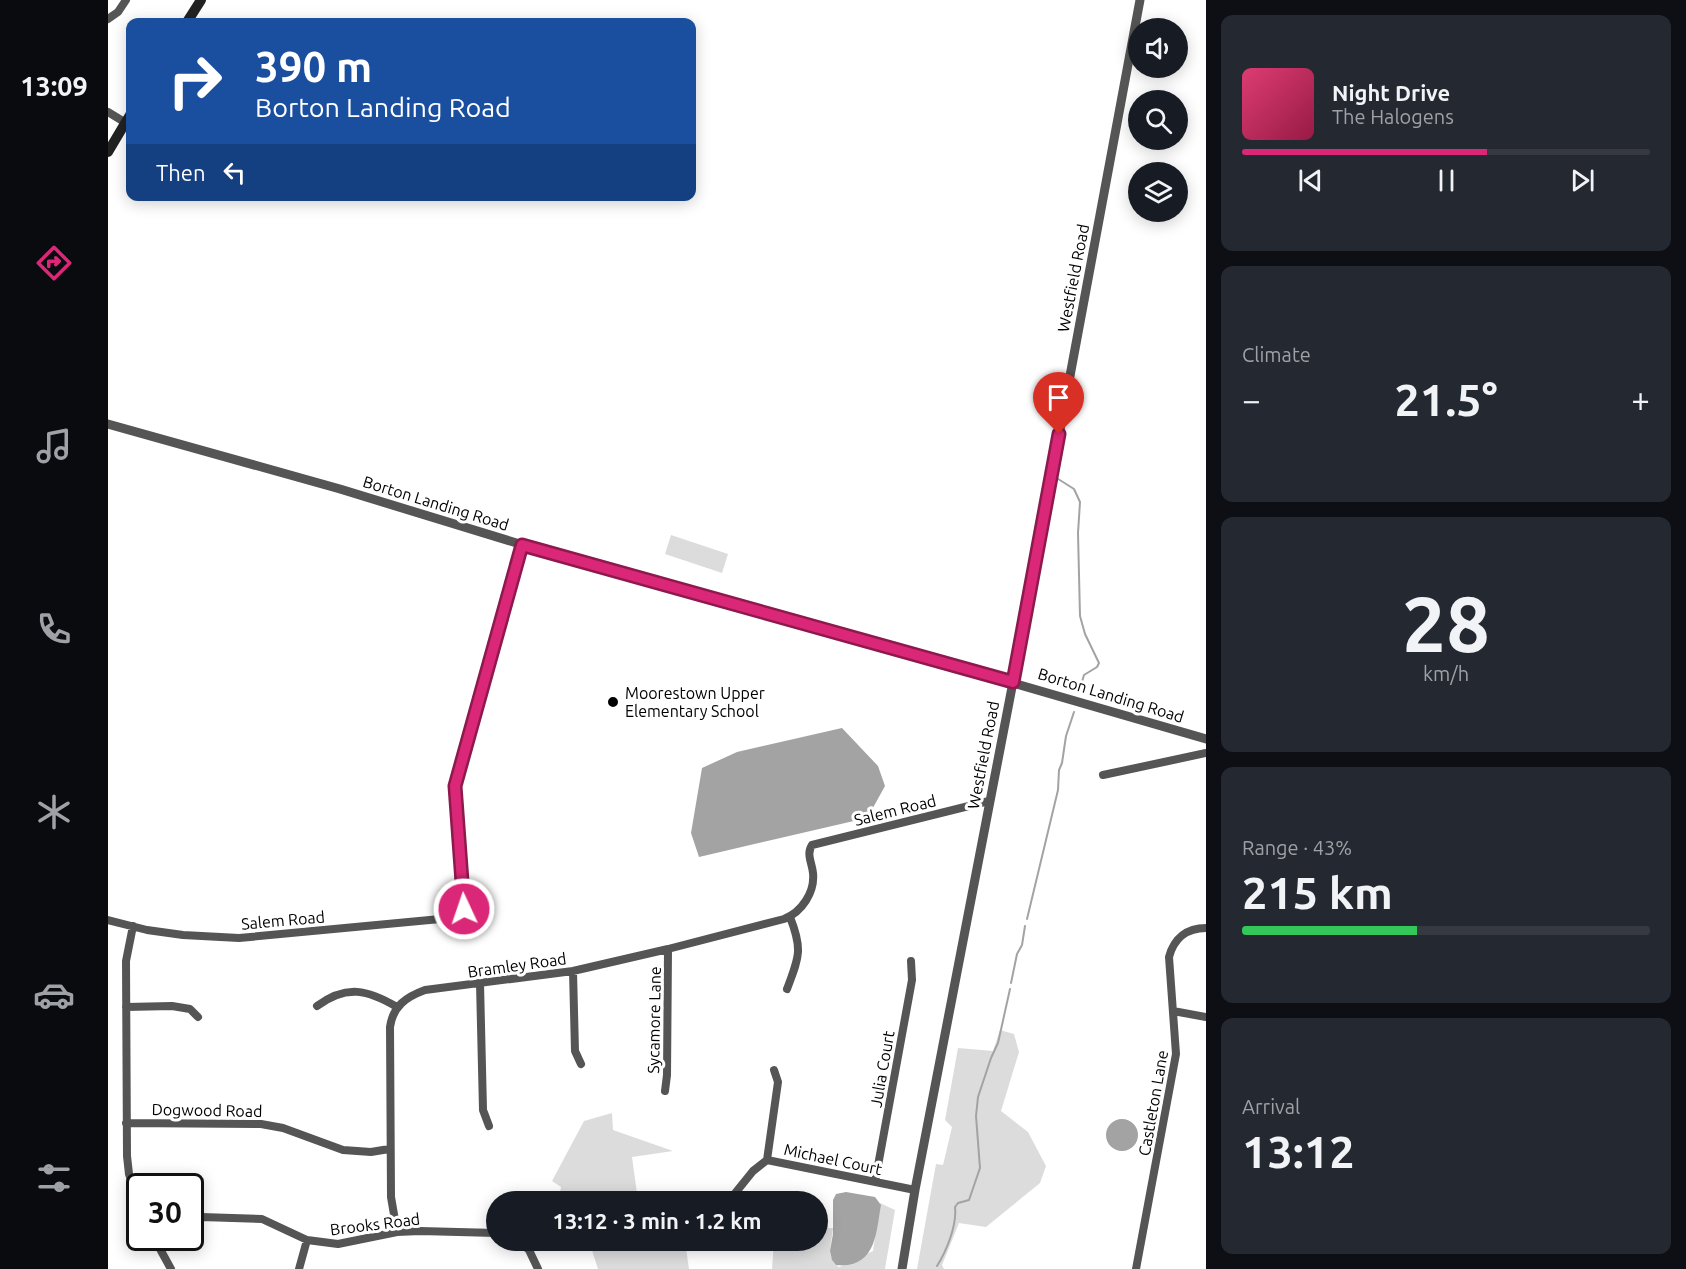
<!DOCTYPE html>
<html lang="en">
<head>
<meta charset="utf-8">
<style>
	:root { --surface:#171b24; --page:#242831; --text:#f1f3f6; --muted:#9ea1a6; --line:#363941; --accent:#db2777 }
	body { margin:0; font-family:Ubuntu,sans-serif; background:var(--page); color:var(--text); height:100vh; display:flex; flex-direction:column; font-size:22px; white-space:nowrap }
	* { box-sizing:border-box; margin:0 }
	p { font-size:20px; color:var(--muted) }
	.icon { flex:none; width:33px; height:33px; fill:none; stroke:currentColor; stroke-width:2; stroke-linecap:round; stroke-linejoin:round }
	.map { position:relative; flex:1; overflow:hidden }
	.sheet { display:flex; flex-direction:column; gap:15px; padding:15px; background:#0d0f14; width:480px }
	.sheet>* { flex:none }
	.top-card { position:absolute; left:18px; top:18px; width:570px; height:183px; border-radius:12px; box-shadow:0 3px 15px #0003; background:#1a4fa0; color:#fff; overflow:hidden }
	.tools { position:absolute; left:1020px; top:18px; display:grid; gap:12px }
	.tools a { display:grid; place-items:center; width:60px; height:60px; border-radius:50%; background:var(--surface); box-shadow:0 3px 15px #0003; font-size:30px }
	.speed { position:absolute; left:18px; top:1173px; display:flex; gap:12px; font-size:30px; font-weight:700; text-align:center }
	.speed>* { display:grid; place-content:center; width:78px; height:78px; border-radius:50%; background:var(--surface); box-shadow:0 3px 15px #0003; line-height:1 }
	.speed .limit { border:3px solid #111; border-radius:9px; background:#fff; color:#111 }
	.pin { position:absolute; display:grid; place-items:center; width:51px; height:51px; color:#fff; margin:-62px -26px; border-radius:50% 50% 50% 0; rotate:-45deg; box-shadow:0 0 6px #0007 }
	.pin .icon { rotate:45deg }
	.me { position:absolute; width:66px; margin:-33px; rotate:357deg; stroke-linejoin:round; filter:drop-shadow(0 0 4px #0008) }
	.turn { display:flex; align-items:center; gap:21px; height:126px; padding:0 30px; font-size:27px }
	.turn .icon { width:78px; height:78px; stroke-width:2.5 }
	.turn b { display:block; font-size:42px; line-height:51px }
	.then { display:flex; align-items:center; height:57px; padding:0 30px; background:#0003; gap:12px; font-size:22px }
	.big { font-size:45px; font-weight:700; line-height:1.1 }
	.sheet .widget { flex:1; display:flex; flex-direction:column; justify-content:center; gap:9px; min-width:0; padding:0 21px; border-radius:12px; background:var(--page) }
	.sheet .dial { align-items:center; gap:0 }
	.dial b { font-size:78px; line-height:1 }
	.song { display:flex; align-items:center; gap:18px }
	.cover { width:72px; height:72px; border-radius:9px; background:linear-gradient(135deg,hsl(340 70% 55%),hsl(340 70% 35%)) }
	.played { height:6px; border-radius:3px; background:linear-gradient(90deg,var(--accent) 60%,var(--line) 60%) }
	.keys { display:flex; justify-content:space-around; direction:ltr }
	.heat { display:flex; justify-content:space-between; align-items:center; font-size:33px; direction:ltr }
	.charge { height:9px; border-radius:4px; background:linear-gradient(90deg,#34c759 43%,var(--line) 0) }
	.trip { position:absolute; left:378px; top:1191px; width:342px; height:60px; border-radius:30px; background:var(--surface); box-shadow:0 3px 15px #0003; font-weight:700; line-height:60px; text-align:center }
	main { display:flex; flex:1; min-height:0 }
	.tabs { display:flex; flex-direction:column; width:108px; justify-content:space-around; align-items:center; background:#090b0e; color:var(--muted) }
	.tabs .icon { width:42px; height:42px }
	.tabs .on { color:var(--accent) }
	.tabs b { font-size:27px; color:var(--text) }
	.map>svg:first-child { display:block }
	.green { fill:#dcdcdc }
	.water { fill:#a3a3a3 }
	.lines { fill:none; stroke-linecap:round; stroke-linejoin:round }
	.stream { stroke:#a3a3a3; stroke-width:2 }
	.minor { stroke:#555; stroke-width:8 }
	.tertiary { stroke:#555; stroke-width:9 }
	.secondary { stroke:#222; stroke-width:10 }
	.route-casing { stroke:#8e194d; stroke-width:15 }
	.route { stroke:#db2777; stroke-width:10 }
	.poi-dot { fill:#000; stroke:#fff; stroke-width:2 }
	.labels { text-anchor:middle; stroke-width:6; stroke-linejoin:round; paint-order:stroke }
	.street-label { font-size:16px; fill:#000; stroke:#fff }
	.poi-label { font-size:16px; fill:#000; stroke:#fff; text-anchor:start }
</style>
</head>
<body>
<main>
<nav class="tabs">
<b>13:09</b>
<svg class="icon on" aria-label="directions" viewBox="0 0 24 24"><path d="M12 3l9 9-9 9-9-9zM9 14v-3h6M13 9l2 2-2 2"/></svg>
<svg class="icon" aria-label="music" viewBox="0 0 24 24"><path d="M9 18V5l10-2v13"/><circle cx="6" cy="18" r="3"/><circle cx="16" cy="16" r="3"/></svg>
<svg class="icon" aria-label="phone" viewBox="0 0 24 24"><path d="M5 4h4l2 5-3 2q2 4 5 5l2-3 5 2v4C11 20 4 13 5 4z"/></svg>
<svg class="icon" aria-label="climate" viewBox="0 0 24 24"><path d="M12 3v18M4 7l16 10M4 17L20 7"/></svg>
<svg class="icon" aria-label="car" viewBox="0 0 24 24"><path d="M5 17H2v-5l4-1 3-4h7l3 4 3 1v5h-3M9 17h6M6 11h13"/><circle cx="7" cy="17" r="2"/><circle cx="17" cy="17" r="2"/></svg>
<svg class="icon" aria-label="filters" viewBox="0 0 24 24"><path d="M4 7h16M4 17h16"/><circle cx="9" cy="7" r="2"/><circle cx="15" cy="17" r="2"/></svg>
</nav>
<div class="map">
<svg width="1098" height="1269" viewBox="0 0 1098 1269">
	<rect width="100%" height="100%" fill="#fff"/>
	<path class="green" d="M563 535 620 554 614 573 557 554Z
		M892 1030 906 1034 911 1052 893 1111 920 1132 938 1166 932 1183 878 1227 851 1223 834 1265 836 1269H809L828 1164 835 1165 844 1127 837 1120 850 1048 885 1051Z
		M504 1113 505 1130 565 1151 524 1157 530 1201H450L453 1187 444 1181 476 1121Z
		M772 1203 787 1210 777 1269H664L666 1241 710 1240V1228H725C724 1242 717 1258 731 1267L765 1251Z
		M481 1241H577L581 1269H490Z"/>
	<path class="water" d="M734 728 770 766 777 786 761 815 750 820 591 857 583 833 594 768 629 752Z
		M998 1135a16 16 0 1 1 32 0a16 16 0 1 1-32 0Z
		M738 1192 767 1197 773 1205C768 1231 769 1269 728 1265L724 1260 722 1251 725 1234V1200L728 1194Z"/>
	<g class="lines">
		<path class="stream" d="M947 477 966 489 972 502 970 533 972 616 977 634 991 663 989 667 976 675 971 692
			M919 919 950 790 951 770 954 763 958 736 966 712
			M903 983 909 954 914 945 917 926
			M829 1266C839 1250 849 1225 847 1207L850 1203 861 1200 872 1168 868 1116 870 1097 883 1058 890 1043 902 989"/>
		<path class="minor" d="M0 19 10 12 18 0
			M0 112 18 123
			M995 775 1098 753
			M0 920 39 930 75 935 131 938 343 918 352 914 357 905 347 787 415 545
			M25 926 18 961 19 1156 21 1174 32 1207
			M465 971 467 1051 473 1064
			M372 983 375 1110 381 1126
			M679 989C691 957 695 950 682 917
			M209 1006C239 984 260 990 289 1007
			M18 1007 64 1006 82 1009 90 1017
			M1065 1011 1098 1017
			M557 1091 559 1075 560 949
			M18 1123 153 1124 175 1128 235 1150 263 1152 281 1149
			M659 1160 670 1082 666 1070
			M767 1182 804 980 803 961
			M620 1202 645 1171 659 1160 807 1190
			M82 1220 93 1217 154 1219 199 1240 230 1244 289 1232 312 1231 388 1233
			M289 1232 283 1197 282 1027C285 1006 298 997 317 990L465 971 560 949 676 919C694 912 707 892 705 873 704 863 698 854 704 845L881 801
			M46 1238 63 1269
			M410 1240 421 1250 430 1269
			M191 1269 199 1240
			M1028 1269 1068 1054 1061 957C1066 938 1079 928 1098 928"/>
		<path class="tertiary" d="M0 424 232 489 415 545 715 628 1098 739
			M794 1269 807 1190 905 682 1032 0"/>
		<path class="secondary" d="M79 22 93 0
			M0 152 22 115"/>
	</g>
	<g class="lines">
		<g class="route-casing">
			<path id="route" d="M356 909 347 786 414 545 905 682 951 434"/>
		</g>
		<use href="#route" class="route"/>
	</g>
	<circle class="poi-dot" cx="505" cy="702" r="6"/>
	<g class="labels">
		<g class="street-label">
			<text transform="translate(965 278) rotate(-79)" y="6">Westfield Road</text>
			<text transform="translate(328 503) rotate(17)" y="6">Borton Landing Road</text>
			<text transform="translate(1003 695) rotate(17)" y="6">Borton Landing Road</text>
			<text transform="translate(875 755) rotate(-79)" y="6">Westfield Road</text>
			<text transform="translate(787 810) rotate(-14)" y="6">Salem Road</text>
			<text transform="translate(175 920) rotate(-5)" y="6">Salem Road</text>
			<text transform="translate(409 965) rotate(-8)" y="6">Bramley Road</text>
			<text transform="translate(546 1020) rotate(-89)" y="6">Sycamore Lane</text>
			<text transform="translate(774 1069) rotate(-80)" y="6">Julia Court</text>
			<text transform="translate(1045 1103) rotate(-80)" y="6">Castleton Lane</text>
			<text transform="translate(99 1110) rotate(1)" y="6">Dogwood Road</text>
			<text transform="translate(725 1159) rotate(12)" y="6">Michael Court</text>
			<text transform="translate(267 1224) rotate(-7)" y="6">Brooks Road</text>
		</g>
		<g class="poi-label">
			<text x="517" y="699">Moorestown Upper<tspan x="517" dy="18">Elementary School</tspan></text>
		</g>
	</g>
</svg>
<div class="tools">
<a><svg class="icon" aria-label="sound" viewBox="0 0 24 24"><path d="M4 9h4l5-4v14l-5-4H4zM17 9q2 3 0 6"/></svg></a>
<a><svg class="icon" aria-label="search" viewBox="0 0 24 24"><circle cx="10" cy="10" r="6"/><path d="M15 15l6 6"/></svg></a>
<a><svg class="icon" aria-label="layers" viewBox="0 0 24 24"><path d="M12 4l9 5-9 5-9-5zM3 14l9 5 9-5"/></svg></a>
</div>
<div class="speed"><div class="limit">30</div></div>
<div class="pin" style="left:951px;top:434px;background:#d93025"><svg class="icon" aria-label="arrive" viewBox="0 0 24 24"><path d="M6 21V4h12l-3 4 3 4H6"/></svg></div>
<svg class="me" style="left:356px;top:909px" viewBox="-20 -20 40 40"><circle r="17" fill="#db2777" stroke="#fff" stroke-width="3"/><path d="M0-11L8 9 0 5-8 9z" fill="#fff"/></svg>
<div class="trip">13:12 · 3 min · 1.2 km</div>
<div class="top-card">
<div class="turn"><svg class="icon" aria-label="right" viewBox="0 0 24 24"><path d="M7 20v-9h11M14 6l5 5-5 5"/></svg><div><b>390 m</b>Borton Landing Road</div></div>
<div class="then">Then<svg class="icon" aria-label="left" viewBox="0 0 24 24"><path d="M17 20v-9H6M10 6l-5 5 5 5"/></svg></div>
</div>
</div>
<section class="sheet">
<div class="widget">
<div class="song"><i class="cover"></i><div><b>Night Drive</b><p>The Halogens</p></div></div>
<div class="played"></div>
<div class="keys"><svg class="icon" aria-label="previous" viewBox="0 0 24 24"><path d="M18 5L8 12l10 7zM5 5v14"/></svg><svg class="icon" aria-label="pause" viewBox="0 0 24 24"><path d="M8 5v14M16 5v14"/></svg><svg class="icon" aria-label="next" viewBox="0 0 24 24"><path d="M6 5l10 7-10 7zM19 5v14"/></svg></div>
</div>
<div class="widget"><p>Climate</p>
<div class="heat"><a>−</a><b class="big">21.5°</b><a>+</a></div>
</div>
<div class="widget dial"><b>28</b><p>km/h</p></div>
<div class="widget"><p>Range · 43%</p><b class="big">215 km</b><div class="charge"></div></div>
<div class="widget"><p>Arrival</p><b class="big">13:12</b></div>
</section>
</main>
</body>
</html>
